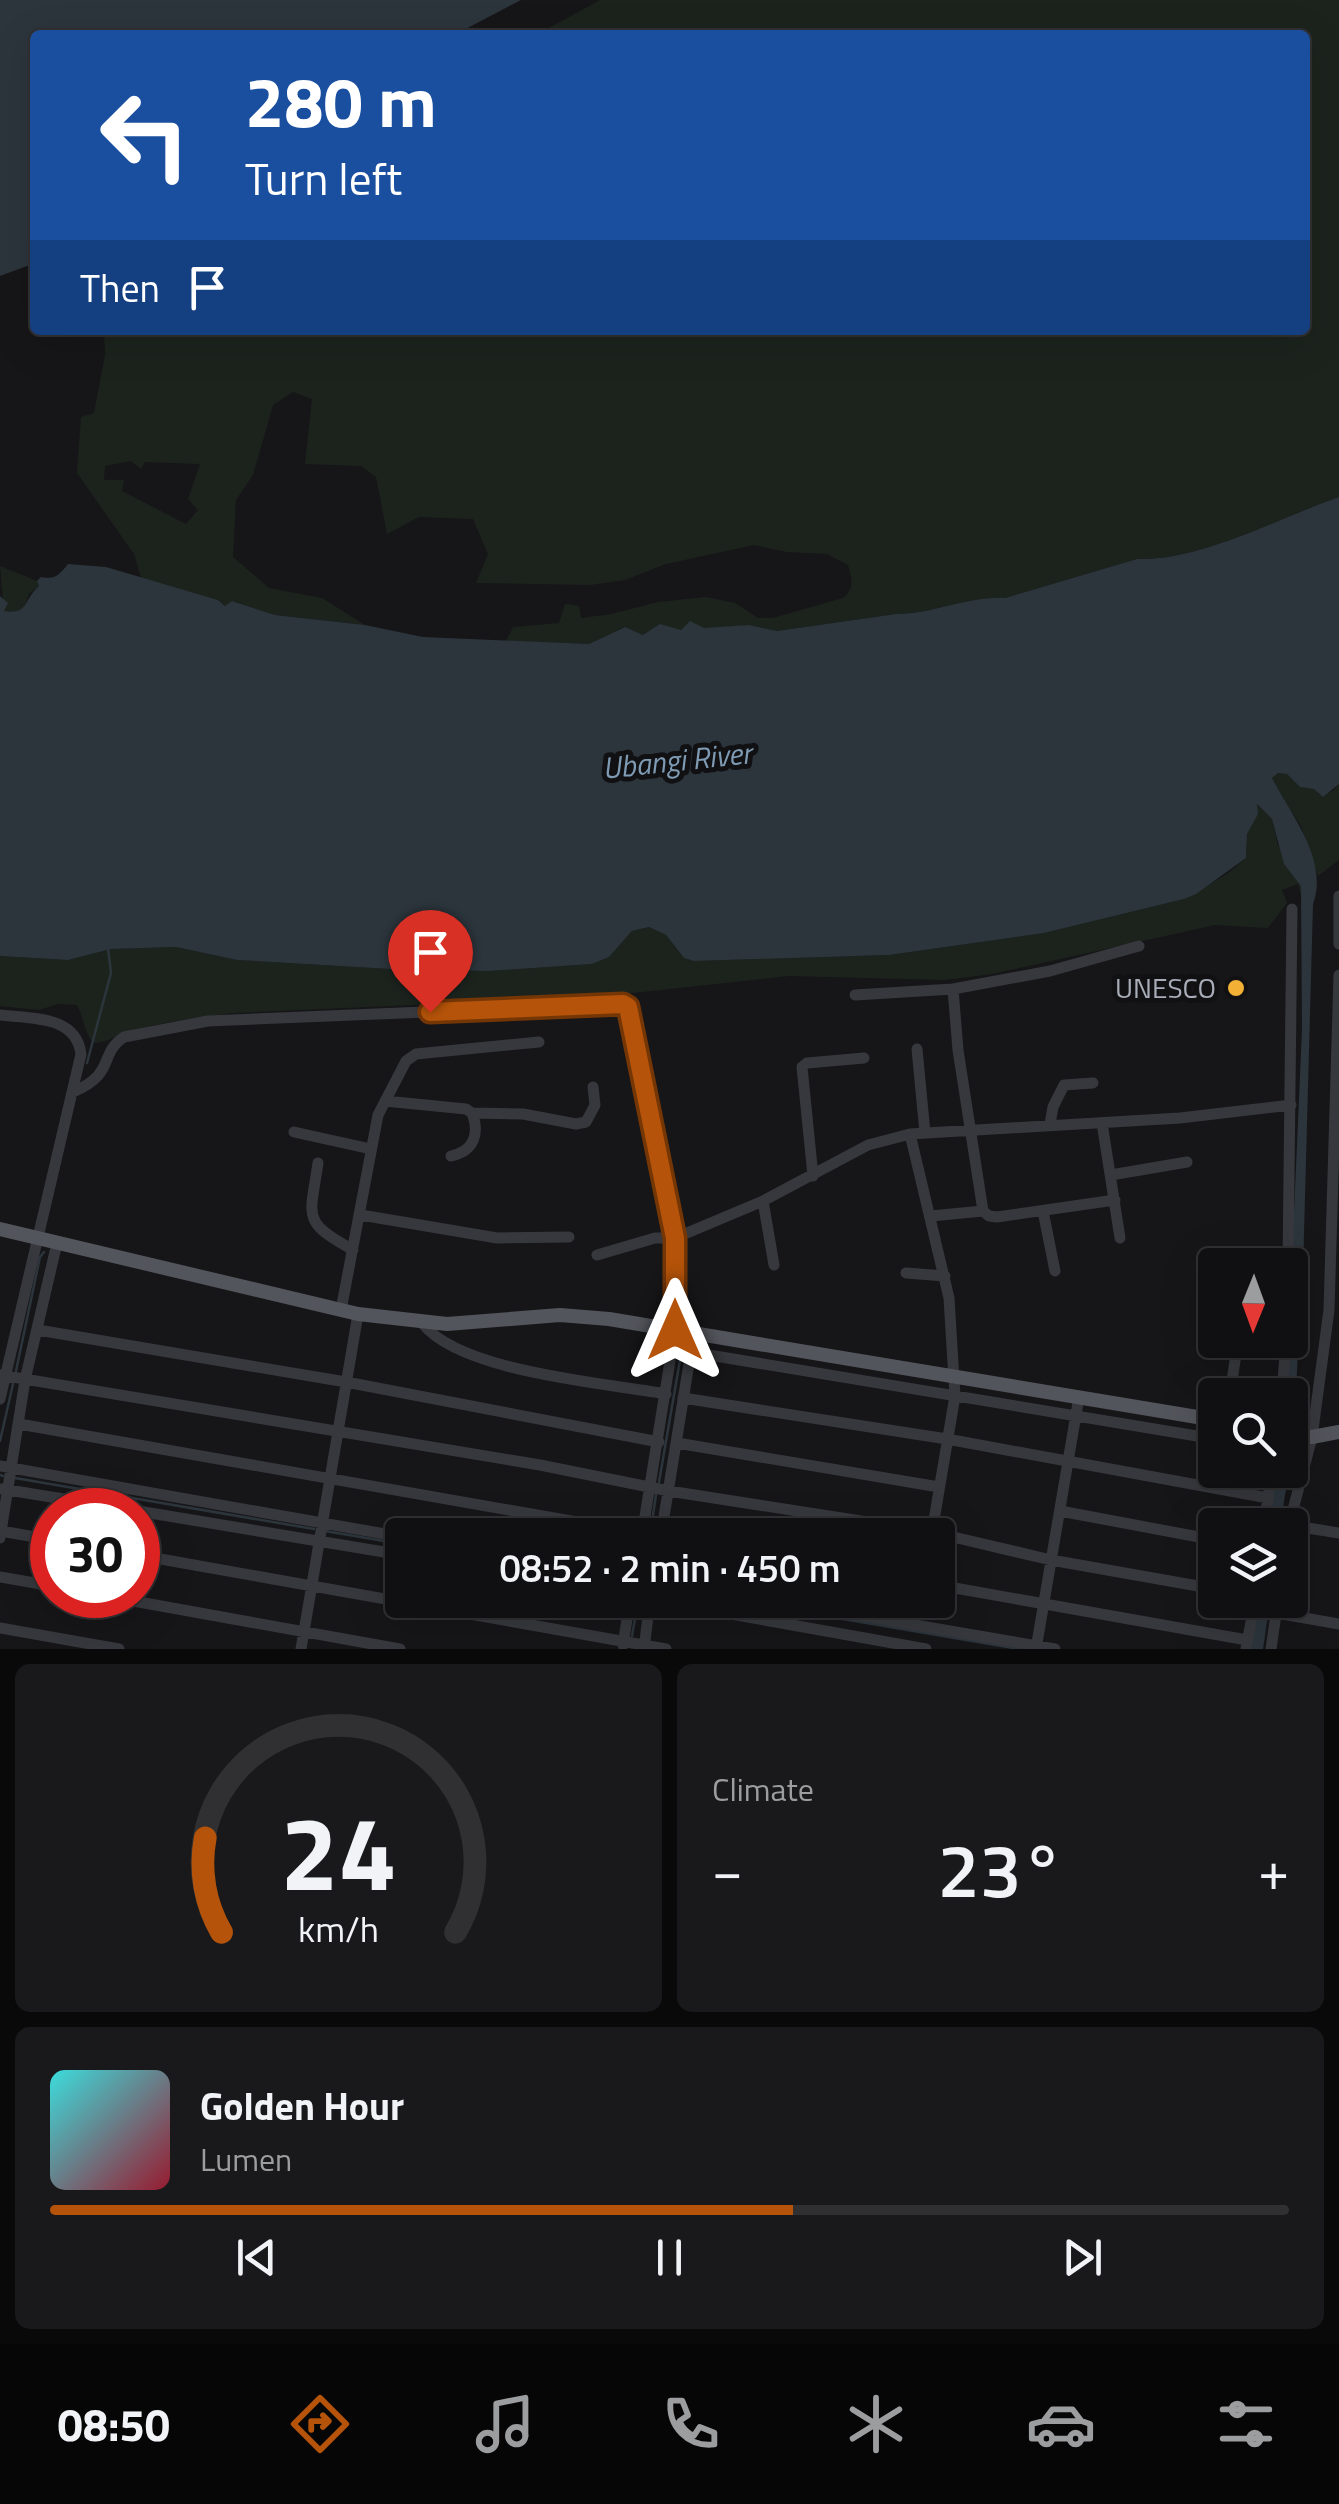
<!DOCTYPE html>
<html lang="en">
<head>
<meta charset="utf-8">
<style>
	:root { --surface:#101012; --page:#19191b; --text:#f1f3f6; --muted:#9c9d9f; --line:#303032; --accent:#b45309 }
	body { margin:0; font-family:"Titillium Web",sans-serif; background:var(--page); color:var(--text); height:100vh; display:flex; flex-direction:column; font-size:38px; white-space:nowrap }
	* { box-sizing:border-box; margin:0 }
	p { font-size:32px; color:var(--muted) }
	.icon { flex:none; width:55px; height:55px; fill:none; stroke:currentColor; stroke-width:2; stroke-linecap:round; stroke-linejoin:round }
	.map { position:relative; height:1649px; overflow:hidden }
	.sheet { display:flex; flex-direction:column; gap:15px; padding:15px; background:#09090a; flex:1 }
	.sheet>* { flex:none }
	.guide { position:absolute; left:30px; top:30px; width:1280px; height:305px; border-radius:10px; box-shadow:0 10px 40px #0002,0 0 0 2px var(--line); background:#1a4fa0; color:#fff; overflow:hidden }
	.needle { width:65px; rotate:181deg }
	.controls { position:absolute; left:1198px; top:1248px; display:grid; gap:20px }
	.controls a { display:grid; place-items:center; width:110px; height:110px; border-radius:10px; background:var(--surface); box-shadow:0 10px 40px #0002,0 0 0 2px var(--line); font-size:50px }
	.speed { position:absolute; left:30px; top:1488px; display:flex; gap:20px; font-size:50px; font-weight:700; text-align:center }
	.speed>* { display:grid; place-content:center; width:130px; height:130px; border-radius:50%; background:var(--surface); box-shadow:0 10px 40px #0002,0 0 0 2px var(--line); line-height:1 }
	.speed .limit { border:15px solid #d22; background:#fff; color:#111 }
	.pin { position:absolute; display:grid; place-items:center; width:85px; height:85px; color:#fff; margin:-102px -42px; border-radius:50% 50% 50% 0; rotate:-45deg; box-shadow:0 0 10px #0007 }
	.pin .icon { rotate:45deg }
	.me { position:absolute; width:110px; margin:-55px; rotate:0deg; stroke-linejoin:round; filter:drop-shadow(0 0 8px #0008) }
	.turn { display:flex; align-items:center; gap:35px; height:210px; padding:0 50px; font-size:45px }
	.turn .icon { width:130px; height:130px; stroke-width:2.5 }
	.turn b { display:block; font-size:70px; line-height:85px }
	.then { display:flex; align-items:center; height:95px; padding:0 50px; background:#0003; gap:20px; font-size:38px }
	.big { font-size:75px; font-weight:600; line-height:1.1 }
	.sheet .card { flex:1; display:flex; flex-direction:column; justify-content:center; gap:15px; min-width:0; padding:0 35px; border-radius:15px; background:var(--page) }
	.sheet .dial { align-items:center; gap:0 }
	.dial svg { height:260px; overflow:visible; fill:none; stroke:var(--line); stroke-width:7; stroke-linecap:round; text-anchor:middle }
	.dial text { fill:var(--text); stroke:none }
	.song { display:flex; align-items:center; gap:30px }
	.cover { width:120px; height:120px; border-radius:15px; background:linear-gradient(135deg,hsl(180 70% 55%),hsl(350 70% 35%)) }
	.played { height:10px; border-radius:5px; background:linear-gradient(90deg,var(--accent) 60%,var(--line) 60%) }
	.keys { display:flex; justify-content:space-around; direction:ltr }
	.heat { display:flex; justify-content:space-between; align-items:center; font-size:55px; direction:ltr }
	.sheet .tiles { flex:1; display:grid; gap:15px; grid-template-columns:1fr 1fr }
	.card:last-child { grid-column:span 2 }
	.trip { position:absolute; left:385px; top:1518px; width:570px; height:100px; border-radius:10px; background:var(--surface); box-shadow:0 10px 40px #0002,0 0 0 2px var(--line); font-weight:600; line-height:100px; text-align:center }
	.menu { display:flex; height:160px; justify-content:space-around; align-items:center; background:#060607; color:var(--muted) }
	.menu .icon { width:70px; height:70px }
	.menu .active { color:var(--accent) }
	.menu b { font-size:45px; color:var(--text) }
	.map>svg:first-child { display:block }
	.green { fill:#1c231d; fill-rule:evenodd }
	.water { fill:#2c353c }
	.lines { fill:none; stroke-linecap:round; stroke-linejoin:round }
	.stream { stroke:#2c353c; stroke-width:2.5 }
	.river { stroke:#2c353c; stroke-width:14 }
	.minor { stroke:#37383d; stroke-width:11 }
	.major { stroke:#53555c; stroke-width:14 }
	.route-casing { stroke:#753606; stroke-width:25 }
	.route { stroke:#b45309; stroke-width:18 }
	.poi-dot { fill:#f2b134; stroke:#111113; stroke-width:4 }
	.labels { text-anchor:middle; stroke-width:10; stroke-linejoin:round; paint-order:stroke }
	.poi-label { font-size:28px; fill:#a8adb8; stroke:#111113; text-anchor:end }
	.water-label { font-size:30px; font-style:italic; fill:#7f9bb3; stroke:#111113 }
</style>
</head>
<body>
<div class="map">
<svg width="1339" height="1649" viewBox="0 0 1339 1649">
	<rect width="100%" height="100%" fill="#161618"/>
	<path class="green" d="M600 0H1339V497C1279 518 1200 561 1137 559L1005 598C969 596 933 614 896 614L777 631 749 625 643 635 624 627 589 644 506 641 513 627 559 623 565 604 579 606 581 618 611 614 658 602 706 597 735 603 758 618H773L843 598C855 588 852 579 848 565L827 554 787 552 754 545 666 564 625 580 590 585 476 583 488 554 473 519 419 517 387 534 376 477 361 466 305 464 312 399 293 392 273 405 253 475 236 500 233 557 269 588 322 598 365 625 275 615 233 601 226 606 218 600 141 578 134 554 77 473 81 417 94 413 105 355 104 330H1305V35H536ZM131 461 141 469 145 462 200 464 188 499 198 510 186 524 122 491 124 480H104L105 466Z
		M0 566 37 581 39 586 29 594 23 610 17 613 4 611Z
		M1278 773 1287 774 1300 787 1315 789 1320 795 1333 791 1339 784V860L1318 876 1301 826 1273 783 1272 778Z
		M1253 801 1272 819 1278 845 1301 886V896L1298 884 1282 890 1287 903 1268 928 1215 925 992 974 945 980 789 976 596 997 231 1013C197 1018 165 1022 132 1030 118 1034 108 1043 93 1043 84 1031 84 1018 77 1005L58 1004 39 1010 0 1006V956L68 960 111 949 176 947 237 960 391 969 489 971 592 964 609 957 632 931 649 927 666 935 684 958 694 961 889 955 1044 933 1184 899 1227 874 1246 858 1247 834 1255 819Z"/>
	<path class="water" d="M0 0H521L454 35H35V263L0 276Z
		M1339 497V784L1323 797 1314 789 1300 787 1287 774 1278 773 1272 778C1291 815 1329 860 1313 904L1303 1270 1294 1421H1290V1395H1286L1302 1030 1301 886 1284 864 1272 819 1257 804 1258 814 1247 834 1246 858 1196 894 1184 899 1044 933 889 955 694 961 684 958 666 935 649 927 632 931 609 957 592 964 489 971 391 969 237 960 176 947 111 949 68 960 0 956V596L8 603 4 611C29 615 23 600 39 586L37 581 41 577C55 580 59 575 68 564L106 567 218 600 225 606 232 601 275 615 365 625 423 637 589 644 625 627 643 635 660 624 681 630 690 621 704 628 749 625 777 631 896 614C933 614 969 596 1005 598L1137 559C1200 561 1279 518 1339 497Z"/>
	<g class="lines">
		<path class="stream" d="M87 1063 111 973 108 948
			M16 1371 40 1257 44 1252
			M0 1441 13 1384
			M0 1475 3 1476
			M15 1478 314 1529
			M659 1482 684 1337
			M651 1528 656 1495
			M325 1531 402 1544
			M731 1600 1019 1649
			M632 1636 638 1602"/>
		<path class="river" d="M1273 1525 1282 1470
			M1256 1649 1263 1600"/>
		<path class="minor" d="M1339 896V944
			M855 995 953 989 1050 971 1139 946
			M0 1015C31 1019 76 1015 81 1054L0 1399
			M917 1049 925 1133
			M73 1092C117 1073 98 1054 124 1037L208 1021 623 1004 628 1007 675 1238V1330L642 1535
			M385 1101 466 1109 472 1113C480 1134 474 1151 451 1156
			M472 1113 523 1114 576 1124 586 1122 595 1105 593 1087
			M1102 1123 1120 1238
			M1050 1124 1053 1107 1064 1085 1093 1083
			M294 1132 371 1149
			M910 1134 949 1298 955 1396 932 1532
			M318 1163C310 1218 301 1221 353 1250
			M1111 1175 1187 1162
			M813 1176 802 1067 807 1063 864 1058
			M763 1201 774 1265
			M983 1211 989 1216 997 1217 1115 1200
			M1043 1211 1055 1271
			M361 1215 497 1238 569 1237
			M931 1216 983 1211 958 1050 953 989
			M597 1255 655 1238H675L763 1201 868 1145 910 1134 1180 1118 1291 1105
			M1288 1265 1292 909
			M906 1273 945 1276
			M341 1310 378 1115 406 1061 416 1054 539 1042
			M422 1323C460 1372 604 1383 666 1394
			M38 1330 346 1382 659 1442
			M691 1352 1215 1439
			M0 1375 540 1465 669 1491 932 1532 1051 1560 1215 1589
			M1230 1395 1238 1340
			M1282 1395 1286 1340
			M683 1398 947 1439 1268 1498
			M19 1424 651 1535
			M677 1443 939 1487
			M0 1466 402 1537
			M2 1489 131 1510
			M138 1511 402 1555
			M1060 1511 1215 1540
			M1264 1525 1272 1470
			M1289 1525 1312 1437 1329 1310 1339 975
			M1289 1525 1339 1533
			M1 1531 52 1540
			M661 1535 694 1333
			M0 1538 25 1380 57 1243
			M138 1555 666 1649
			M0 1577 52 1586
			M938 1585 1247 1640
			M100 1595 400 1649
			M653 1600 926 1649
			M769 1600 1055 1649
			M1277 1613 1339 1624
			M0 1628 119 1649
			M623 1645 630 1600
			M301 1649 358 1314
			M644 1649 650 1600
			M1036 1649 1079 1397
			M1246 1649 1255 1600
			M1271 1649 1278 1600"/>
		<path class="major" d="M0 1229 358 1314 447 1324 560 1315 609 1319 1215 1420
			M1290 1435 1312 1437 1339 1432"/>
	</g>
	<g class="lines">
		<g class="route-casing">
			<path id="route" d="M430 1012 623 1004 628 1007 675 1238V1330"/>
		</g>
		<use href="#route" class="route"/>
	</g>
	<circle class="poi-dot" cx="1236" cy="988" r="10"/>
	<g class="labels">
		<g class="poi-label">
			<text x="1216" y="998">UNESCO</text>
		</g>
		<g class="water-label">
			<text transform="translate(677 761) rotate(-6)" y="10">Ubangi River</text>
		</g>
	</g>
</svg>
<div class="controls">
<a><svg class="needle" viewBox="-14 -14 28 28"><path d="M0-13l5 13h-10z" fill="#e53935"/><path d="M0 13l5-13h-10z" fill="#9c9d9f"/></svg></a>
<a><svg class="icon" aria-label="search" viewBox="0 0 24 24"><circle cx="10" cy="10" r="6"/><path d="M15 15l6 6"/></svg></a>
<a><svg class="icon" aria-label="layers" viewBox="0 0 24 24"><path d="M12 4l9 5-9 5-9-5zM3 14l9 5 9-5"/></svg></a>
</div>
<div class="speed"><div class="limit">30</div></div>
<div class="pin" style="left:430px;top:1012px;background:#d93025"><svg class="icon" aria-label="arrive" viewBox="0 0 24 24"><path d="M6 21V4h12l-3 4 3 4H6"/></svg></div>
<svg class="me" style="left:675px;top:1330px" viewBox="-20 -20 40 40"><path d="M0-17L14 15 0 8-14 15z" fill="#b45309" stroke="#fff" stroke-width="4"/></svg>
<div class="trip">08:52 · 2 min · 450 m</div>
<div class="guide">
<div class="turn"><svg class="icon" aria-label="left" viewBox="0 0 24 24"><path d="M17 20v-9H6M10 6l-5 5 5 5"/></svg><div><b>280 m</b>Turn left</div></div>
<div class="then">Then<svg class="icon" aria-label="arrive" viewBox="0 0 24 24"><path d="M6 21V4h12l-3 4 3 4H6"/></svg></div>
</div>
</div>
<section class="sheet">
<div class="tiles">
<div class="card dial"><svg viewBox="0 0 100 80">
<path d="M14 69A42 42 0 1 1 86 69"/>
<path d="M14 69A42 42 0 0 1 9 40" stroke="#b45309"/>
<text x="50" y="56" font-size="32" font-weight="700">24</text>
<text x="50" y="72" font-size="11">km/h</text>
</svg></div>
<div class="card"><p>Climate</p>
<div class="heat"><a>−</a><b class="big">23°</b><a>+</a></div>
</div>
<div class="card">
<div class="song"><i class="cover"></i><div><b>Golden Hour</b><p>Lumen</p></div></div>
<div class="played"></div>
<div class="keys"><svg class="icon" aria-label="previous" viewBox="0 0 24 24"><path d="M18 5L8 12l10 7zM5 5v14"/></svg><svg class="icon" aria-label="pause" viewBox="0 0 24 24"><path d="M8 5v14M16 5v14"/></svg><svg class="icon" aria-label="next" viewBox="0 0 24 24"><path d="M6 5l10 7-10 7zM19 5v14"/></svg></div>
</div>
</div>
</section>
<nav class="menu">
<b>08:50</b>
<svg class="icon active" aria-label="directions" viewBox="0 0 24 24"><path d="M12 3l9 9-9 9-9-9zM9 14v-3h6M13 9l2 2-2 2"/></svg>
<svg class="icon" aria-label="music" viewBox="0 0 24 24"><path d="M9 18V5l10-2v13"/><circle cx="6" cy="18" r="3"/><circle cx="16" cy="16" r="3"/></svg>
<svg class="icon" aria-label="phone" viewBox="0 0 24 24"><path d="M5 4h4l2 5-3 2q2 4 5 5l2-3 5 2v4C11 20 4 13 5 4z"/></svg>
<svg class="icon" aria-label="climate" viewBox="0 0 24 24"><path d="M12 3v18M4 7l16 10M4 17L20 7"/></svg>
<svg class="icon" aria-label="car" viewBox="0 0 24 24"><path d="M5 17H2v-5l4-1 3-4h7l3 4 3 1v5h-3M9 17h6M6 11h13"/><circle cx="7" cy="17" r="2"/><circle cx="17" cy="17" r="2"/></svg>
<svg class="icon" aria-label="filters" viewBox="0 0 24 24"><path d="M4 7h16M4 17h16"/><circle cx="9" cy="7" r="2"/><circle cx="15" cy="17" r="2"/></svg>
</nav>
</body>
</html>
